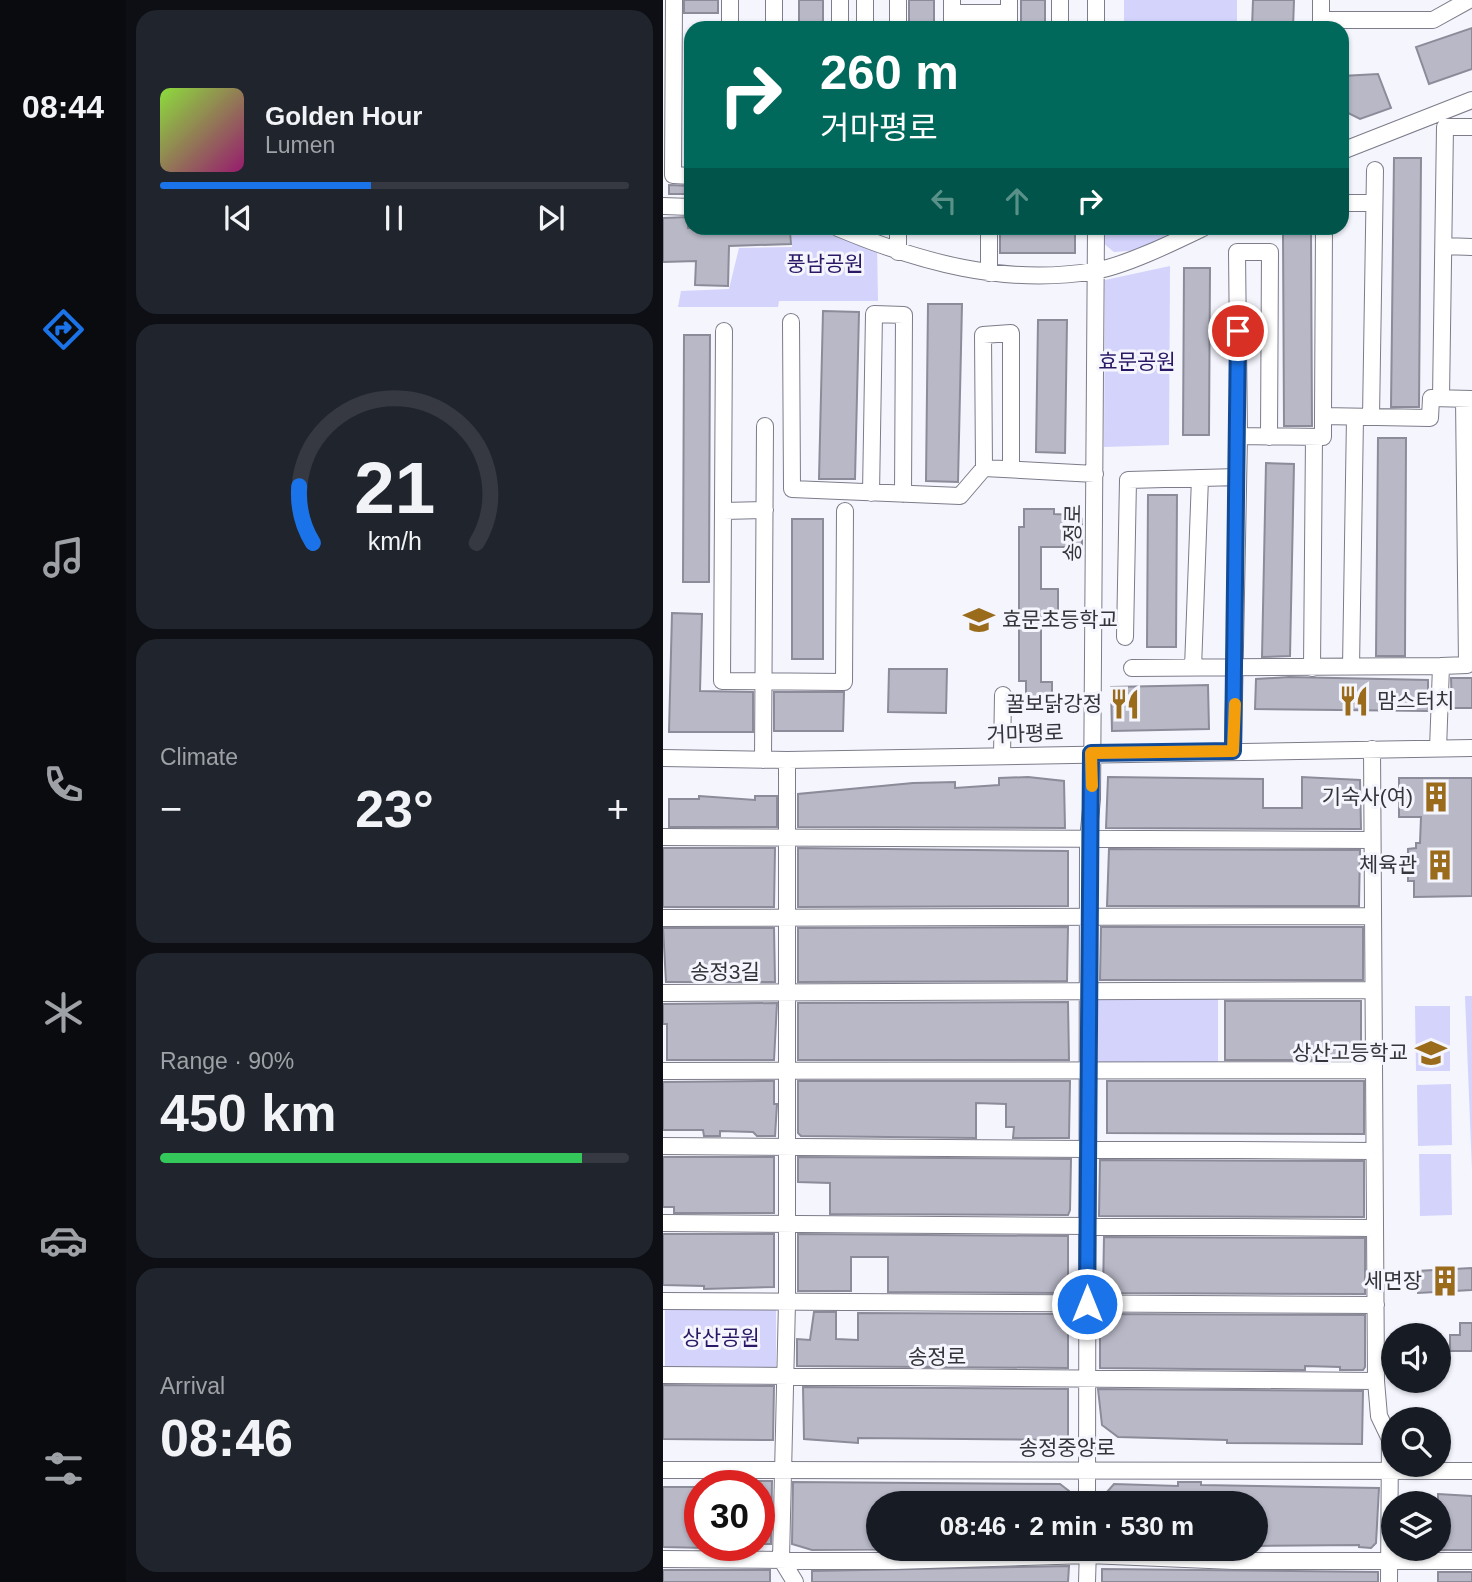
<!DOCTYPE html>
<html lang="en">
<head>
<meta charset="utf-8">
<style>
	:root { --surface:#171b24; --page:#20242c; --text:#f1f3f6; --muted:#9ea1a6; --line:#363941; --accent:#1a73e8 }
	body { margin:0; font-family:Arial,"Noto Sans KR",sans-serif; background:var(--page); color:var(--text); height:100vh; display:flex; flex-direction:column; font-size:26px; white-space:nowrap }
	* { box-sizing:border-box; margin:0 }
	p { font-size:23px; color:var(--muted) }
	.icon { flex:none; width:38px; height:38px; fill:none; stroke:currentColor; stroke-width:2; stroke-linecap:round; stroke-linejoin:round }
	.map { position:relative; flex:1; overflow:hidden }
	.panel { display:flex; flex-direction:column; gap:10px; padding:10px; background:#0d0f14; width:537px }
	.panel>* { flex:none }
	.guide { position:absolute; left:21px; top:21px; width:665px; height:214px; border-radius:21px; box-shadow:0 2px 5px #0004; background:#00695c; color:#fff; overflow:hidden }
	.controls { position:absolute; left:718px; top:1323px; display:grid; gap:14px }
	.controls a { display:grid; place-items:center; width:70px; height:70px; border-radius:50%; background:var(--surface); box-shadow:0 2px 5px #0004; font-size:35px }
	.speed { position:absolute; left:21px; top:1470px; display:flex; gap:14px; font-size:35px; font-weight:700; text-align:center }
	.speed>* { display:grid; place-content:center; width:91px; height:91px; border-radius:50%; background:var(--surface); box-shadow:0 2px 5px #0004; line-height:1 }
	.speed .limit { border:10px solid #d22; background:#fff; color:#111 }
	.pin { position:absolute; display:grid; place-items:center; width:60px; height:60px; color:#fff; margin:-30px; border:4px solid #fff; border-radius:50%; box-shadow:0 2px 7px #0007 }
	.me { position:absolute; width:77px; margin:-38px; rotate:0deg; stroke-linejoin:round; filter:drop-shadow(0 0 5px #0008) }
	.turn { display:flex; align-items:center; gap:24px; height:147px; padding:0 21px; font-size:32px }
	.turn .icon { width:91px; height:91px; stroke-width:2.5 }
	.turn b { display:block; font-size:49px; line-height:60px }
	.lanes { display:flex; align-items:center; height:66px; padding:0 21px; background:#0003; justify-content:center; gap:35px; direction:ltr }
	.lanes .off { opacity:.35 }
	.big { font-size:52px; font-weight:700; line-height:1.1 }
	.panel .card { flex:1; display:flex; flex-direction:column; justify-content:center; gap:10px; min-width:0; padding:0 24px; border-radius:21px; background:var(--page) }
	.panel .dial { align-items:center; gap:0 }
	.dial svg { height:182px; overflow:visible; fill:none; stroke:var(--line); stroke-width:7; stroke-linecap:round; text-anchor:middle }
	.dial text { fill:var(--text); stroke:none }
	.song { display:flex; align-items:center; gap:21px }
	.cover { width:84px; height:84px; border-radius:10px; background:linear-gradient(135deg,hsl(90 70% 55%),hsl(320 70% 35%)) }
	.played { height:7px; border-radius:4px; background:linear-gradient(90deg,var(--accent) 45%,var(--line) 45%) }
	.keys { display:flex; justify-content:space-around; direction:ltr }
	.heat { display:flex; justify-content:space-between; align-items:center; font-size:38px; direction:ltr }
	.charge { height:10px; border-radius:5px; background:linear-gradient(90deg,#34c759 90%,var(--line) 0) }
	.trip { position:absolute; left:203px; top:1491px; width:402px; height:70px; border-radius:35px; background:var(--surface); box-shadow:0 2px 5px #0004; font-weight:700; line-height:70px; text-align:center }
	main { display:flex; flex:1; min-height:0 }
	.tab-bar { display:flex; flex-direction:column; width:126px; justify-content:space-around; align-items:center; background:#090b0e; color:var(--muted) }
	.tab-bar .icon { width:49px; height:49px }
	.tab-bar .active { color:var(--accent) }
	.tab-bar b { font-size:32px; color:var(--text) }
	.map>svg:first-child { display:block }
	.green { fill:#d4d3fc }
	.building { fill:#b8b8c7; stroke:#8b8b99; stroke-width:2 }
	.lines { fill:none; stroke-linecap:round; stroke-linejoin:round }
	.minor-casing { stroke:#7c7c8a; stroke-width:18 }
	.minor { stroke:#fff; stroke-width:16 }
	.route-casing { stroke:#114b97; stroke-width:18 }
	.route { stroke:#1a73e8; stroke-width:12 }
	.slow { stroke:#f59e0b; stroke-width:12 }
	.labels { text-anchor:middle; stroke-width:6; stroke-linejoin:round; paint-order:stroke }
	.park-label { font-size:21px; fill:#2a1866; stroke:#f5f5fe }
	.street-label { font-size:21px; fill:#34343a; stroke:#f5f5fe }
	.poi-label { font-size:21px; fill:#34343a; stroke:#f5f5fe; text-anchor:end }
</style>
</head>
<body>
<main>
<nav class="tab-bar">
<b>08:44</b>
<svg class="icon active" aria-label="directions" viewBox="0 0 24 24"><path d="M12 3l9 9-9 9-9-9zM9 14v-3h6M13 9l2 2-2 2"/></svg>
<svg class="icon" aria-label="music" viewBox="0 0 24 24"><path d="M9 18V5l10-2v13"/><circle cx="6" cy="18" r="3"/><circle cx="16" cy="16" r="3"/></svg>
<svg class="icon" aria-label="phone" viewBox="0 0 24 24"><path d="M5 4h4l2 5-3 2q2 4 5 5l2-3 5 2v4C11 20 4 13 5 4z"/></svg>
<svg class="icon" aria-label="climate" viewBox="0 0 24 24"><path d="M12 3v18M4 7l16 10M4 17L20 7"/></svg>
<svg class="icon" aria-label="car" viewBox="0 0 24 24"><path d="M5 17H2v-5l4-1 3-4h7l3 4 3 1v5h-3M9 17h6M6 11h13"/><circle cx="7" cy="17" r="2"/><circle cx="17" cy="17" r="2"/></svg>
<svg class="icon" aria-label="filters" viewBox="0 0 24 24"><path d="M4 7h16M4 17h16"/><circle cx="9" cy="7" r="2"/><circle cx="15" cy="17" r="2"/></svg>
</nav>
<section class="panel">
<div class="card">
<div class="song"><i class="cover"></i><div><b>Golden Hour</b><p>Lumen</p></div></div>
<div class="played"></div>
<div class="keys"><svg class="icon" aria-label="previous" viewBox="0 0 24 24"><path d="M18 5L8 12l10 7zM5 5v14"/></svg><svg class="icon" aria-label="pause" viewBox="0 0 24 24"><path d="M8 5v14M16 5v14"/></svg><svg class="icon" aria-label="next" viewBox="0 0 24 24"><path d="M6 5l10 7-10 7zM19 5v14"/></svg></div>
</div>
<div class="card dial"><svg viewBox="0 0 100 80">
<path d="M14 69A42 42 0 1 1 86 69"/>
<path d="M14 69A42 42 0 0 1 8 44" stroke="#1a73e8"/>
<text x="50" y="56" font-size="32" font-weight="700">21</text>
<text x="50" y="72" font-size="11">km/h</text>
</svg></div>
<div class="card"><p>Climate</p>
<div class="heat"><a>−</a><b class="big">23°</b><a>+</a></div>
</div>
<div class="card"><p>Range · 90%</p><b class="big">450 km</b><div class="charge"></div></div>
<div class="card"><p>Arrival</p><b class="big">08:46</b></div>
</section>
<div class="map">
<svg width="809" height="1582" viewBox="0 0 809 1582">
	<rect width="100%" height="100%" fill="#f5f5fe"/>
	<path class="green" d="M461 0H574V28H461Z
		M129 228H175L214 244 215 301H116L115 307H15L18 291 66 289 76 248 129 247Z
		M440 228H516L477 250 451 252 440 243Z
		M507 266 506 445 441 447 442 280Z
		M802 996H809V1170Z
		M555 998V1065H435V999Z
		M752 1006H787V1071H753Z
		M788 1084 789 1145 755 1146 754 1085Z
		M756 1154H788L789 1215 757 1216Z
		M2 1304H113V1372H2Z"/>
	<path class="building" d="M21 0H55V13H21Z
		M136 0H160V28H136Z
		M246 0H271V28H246Z
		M358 0H382V28H358Z
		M590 0H631L630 28H589Z
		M809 28V69L766 84 753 47Z
		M715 74 728 108 697 119 679 110V76Z
		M731 158H758L756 407H728Z
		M6 185 28 186V194H6Z
		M25 217V228H127L128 244 66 246 65 286 32 285 33 261 0 262V218Z
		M395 228H412V253H337V231H395Z
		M620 232H648L649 426H621Z
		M521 268H547L546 435H520Z
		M265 304H299L295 482 263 481Z
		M160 311 196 312 192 479H156Z
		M375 320H404L402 453 373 452Z
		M21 335H47L46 582H20Z
		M715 438H743L742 656H713Z
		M603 463 631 464 627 656 599 657Z
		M485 495H514L513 647H484Z
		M361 509H391V514L411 515V519H419V547H378V589H395V614H378V682H389V702H363V681H356V527H361Z
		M129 519H160V659H129Z
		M9 613 39 614 37 691 90 692V732H6Z
		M226 669H284L283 713 225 712Z
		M626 677 765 680V711L592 709 593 679Z
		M788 678H809V708H789Z
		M545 685 546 729 449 731 448 687Z
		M111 692H181L180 731H111Z
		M365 777 401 781 402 828 135 827V794L250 783 292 782V788L336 785V778Z
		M445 777 600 779V808H639V777L697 780 698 829 443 828Z
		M736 778H809V896L751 897V881H745V849L753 848V843H757L758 817H736Z
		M36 796 92 800V796H114V827H6V799H36Z
		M0 848H112L111 907H0Z
		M135 848 405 851V906L135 907Z
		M446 849 697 850 696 906H444Z
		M405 927 404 981 135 982V928Z
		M438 927H700V980H437Z
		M0 928H111L112 982H3Z
		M562 1001H698V1060H562Z
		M405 1002 406 1060H135V1003Z
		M114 1003 111 1060H4V1024H0V1004Z
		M111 1081V1104H114L112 1136H94L90 1132 57 1131V1136H41L40 1130H0V1082Z
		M135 1081H407L406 1138H350L351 1127H343V1104L313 1103V1138L138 1136 135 1133Z
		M444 1081H701V1134L444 1133Z
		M0 1157H111V1213H11V1207H0Z
		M135 1157 408 1159 407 1210 405 1215 167 1214V1183L135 1182Z
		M437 1160 701 1161V1217L436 1216Z
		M0 1234H111V1287L41 1289V1286L0 1285Z
		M135 1234 405 1236V1293L225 1292V1257H188V1291H135Z
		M441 1237 702 1238V1294L440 1293Z
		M809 1268V1290L755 1293 754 1271Z
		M151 1312H173V1339L195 1340V1313L405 1314V1368L134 1366V1339L147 1340Z
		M437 1314 702 1315V1367L700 1370H677V1367L642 1366V1370L437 1368Z
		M797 1323H809V1351H787V1335H797Z
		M0 1385 111 1386 110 1440 0 1439Z
		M140 1387 405 1389V1440L195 1438V1443L141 1439Z
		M435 1389 700 1391 699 1444 564 1443V1440L455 1437 439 1425Z
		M96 1481H109L108 1544H96Z
		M130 1482 397 1484 406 1491 405 1503H215V1549H288L149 1550 129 1544Z
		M515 1482H538V1485L716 1488 713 1543 708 1548 696 1547V1545L593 1546V1503H444V1492L451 1484 515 1486Z
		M0 1487H37V1545H90V1549L0 1547Z
		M775 1494 809 1496V1550H775Z
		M406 1566 405 1582H149V1571Z
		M439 1569 715 1572V1582H439Z
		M0 1570H107V1582H0Z
		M775 1572H809V1582H775Z"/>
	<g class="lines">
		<g class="minor-casing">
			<path id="minor" d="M11 0 10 175 28 176
				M177 0V28
				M202 0V28
				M346 0V28
				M397 0V28
				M658 0V28
				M289 13H346
				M658 20H770L806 0
				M67 28V0
				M111 28V0
				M235 28V0
				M289 28V0
				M433 28V0
				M679 151 809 100
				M679 203H711
				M0 206 28 207
				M175 228C256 262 342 286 431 271 462 266 511 242 540 228
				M781 246 809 247
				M235 252V228
				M326 273V228
				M128 322 129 489 297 496 321 468 432 474
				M61 331 59 681 181 682 182 511
				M778 398 782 127H809
				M660 416 661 228
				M708 417 712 170
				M576 436 574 252H607L606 437
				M321 468 320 335 348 333V469
				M208 493 211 314 241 315 240 494
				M60 511 102 510
				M462 637 465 480 575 477
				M778 666 804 665 801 399
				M688 667 692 417
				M469 668 778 666 775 749
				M530 668 537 478
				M649 668 651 437
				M709 749 713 1381 716 1416 727 1439 726 1582
				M570 751 576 436 660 437V416L767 418 768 398 809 399
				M339 756 340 695
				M0 758 124 760 809 748
				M100 760 102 426
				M124 760V1302L118 1559 132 1582
				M0 837 708 840
				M0 918 709 916
				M0 993 710 990
				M0 1071 710 1070
				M0 1146 711 1151
				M0 1223 712 1228
				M0 1301 713 1305
				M0 1375 713 1381
				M0 1470 809 1471
				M424 1503 425 840 429 799 433 228
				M0 1559 232 1561 425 1555 570 1561H809
				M424 1582 425 1549"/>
		</g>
		<use href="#minor" class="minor"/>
	</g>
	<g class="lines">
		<g class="route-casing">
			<path id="route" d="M424 1304 428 753 570 751 575 331"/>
		</g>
		<use href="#route" class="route"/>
		<path class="slow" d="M429 786 428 753 570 751 572 704"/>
	</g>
	<defs>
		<g id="school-bare" transform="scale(2.415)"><path d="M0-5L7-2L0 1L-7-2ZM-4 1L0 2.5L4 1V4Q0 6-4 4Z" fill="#996b1b" stroke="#f5f5fe" stroke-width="2.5" paint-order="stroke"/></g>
		<g id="restaurant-bare" transform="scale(2.415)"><path d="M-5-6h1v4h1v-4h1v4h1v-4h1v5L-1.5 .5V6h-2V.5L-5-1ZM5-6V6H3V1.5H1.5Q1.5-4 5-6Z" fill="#996b1b" stroke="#f5f5fe" stroke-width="2.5" paint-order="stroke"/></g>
		<g id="building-bare" transform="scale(2.415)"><path d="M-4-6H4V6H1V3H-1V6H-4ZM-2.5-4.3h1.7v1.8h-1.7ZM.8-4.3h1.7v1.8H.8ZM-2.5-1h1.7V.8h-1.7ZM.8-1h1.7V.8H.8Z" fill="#996b1b" stroke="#f5f5fe" stroke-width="2.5" paint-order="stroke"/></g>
	</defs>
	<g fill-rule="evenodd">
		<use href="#school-bare" x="316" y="620"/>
		<use href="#restaurant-bare" x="691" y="701"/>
		<use href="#restaurant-bare" x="462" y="704"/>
		<use href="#building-bare" x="773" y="797"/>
		<use href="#building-bare" x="777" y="865"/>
		<use href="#school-bare" x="768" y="1053"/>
		<use href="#building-bare" x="782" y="1281"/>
	</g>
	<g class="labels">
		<g class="park-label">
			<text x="162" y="271">풍남공원</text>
			<text x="474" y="369">효문공원</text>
			<text x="58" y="1345">상산공원</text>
		</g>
		<g class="street-label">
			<text transform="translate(410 533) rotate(-89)" y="7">송정로</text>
			<text transform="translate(362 734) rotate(-2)" y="7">거마평로</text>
			<text x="62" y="979">송정3길</text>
			<text x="274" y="1364">송정로</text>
			<text x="404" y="1455">송정중앙로</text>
		</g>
		<g class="poi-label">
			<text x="339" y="627" text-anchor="start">효문초등학교</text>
			<text x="714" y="708" text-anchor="start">맘스터치</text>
			<text x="439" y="711">꿀보닭강정</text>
			<text x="750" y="804">기숙사(여)</text>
			<text x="754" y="872">체육관</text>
			<text x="745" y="1060">상산고등학교</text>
			<text x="759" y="1288">세면장</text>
		</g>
	</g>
</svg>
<div class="controls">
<a><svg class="icon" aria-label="sound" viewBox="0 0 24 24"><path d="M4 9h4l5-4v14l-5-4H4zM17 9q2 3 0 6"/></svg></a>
<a><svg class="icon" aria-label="search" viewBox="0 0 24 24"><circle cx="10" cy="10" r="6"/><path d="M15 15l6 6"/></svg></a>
<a><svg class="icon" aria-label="layers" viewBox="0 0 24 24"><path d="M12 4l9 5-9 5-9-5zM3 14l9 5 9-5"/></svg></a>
</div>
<div class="speed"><div class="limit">30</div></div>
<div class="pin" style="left:575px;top:331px;background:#d93025"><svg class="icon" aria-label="arrive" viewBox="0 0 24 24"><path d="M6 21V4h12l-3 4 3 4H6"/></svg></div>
<svg class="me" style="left:424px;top:1304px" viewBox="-20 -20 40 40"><circle r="17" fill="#1a73e8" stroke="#fff" stroke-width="3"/><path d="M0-11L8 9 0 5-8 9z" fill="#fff"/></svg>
<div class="trip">08:46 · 2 min · 530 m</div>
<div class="guide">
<div class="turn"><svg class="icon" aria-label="right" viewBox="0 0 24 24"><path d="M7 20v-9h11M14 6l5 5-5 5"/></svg><div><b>260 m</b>거마평로</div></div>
<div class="lanes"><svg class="icon off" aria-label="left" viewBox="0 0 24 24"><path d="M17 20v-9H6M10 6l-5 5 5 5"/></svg><svg class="icon off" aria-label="ahead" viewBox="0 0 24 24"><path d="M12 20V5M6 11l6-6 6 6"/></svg><svg class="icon" aria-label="right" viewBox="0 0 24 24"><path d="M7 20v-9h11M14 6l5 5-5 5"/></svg></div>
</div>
</div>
</main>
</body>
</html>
